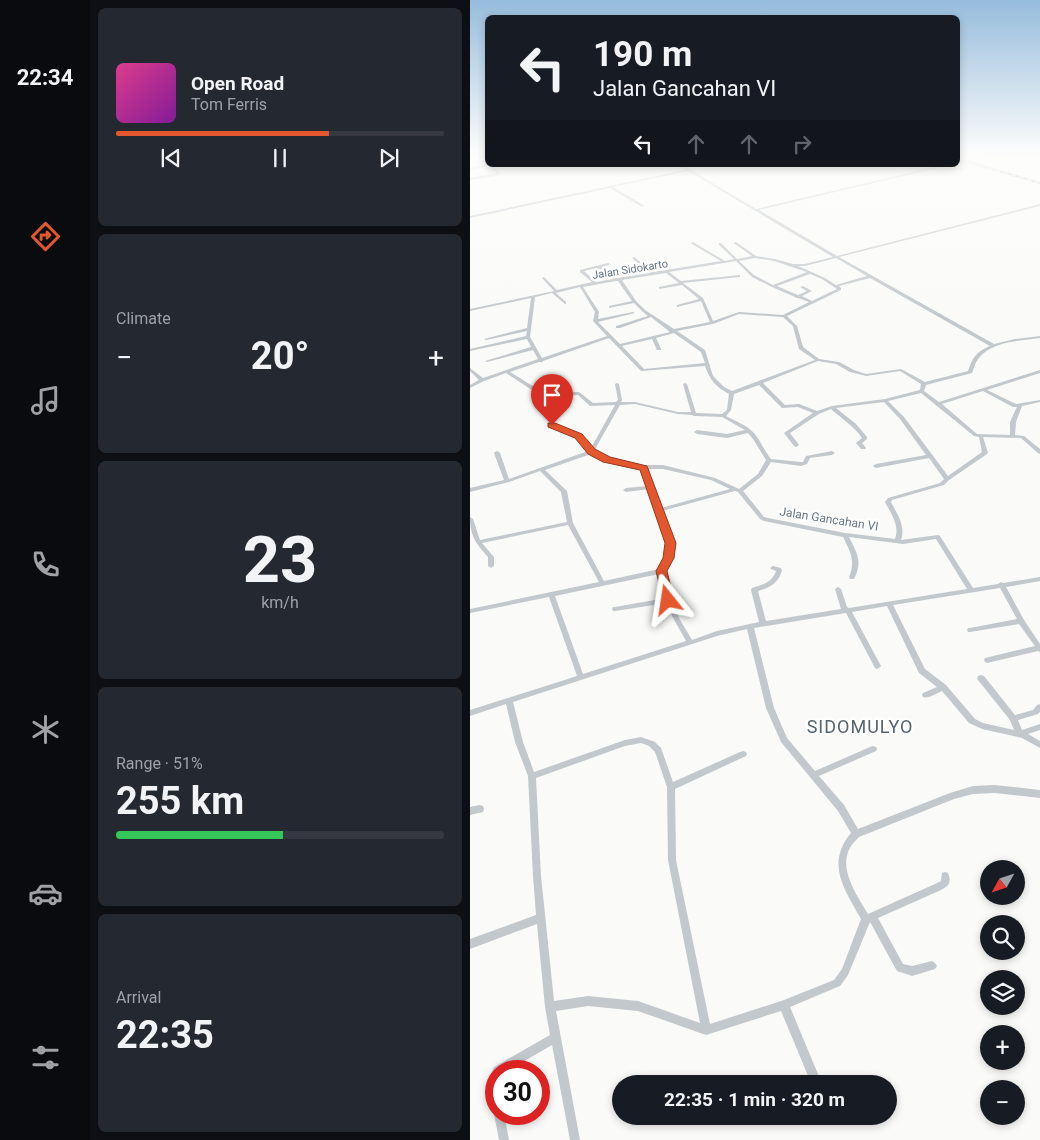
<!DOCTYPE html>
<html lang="en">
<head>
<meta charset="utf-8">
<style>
	:root { --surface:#171b24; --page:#242831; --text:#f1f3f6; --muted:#9ea1a6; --line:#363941; --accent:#e4572e }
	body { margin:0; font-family:Roboto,sans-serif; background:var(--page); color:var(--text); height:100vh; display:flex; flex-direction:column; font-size:19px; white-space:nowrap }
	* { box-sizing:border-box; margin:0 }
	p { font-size:16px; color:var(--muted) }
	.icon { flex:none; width:28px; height:28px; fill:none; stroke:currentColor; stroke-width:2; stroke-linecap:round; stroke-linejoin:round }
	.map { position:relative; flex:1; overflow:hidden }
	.side { display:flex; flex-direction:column; gap:8px; padding:8px; background:#0d0f14; width:380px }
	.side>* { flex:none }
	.guide { position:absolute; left:15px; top:15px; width:475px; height:152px; border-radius:8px; box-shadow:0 2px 8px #0003; background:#171b24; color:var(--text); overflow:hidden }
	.needle { width:32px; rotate:230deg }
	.tools { position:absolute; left:510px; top:860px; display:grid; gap:10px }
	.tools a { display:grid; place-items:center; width:45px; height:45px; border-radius:50%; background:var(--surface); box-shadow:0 2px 8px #0003; font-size:25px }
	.speed { position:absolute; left:15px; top:1060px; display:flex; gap:10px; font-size:25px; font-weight:700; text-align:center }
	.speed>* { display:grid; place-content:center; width:65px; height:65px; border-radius:50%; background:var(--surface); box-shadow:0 2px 8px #0003; line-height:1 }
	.speed .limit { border:8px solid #d22; background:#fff; color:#111 }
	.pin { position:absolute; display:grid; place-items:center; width:42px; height:42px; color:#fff; margin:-51px -21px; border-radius:50% 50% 50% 0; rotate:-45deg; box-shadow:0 0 5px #0007 }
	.pin .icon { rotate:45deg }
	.me { position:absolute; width:55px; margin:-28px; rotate:345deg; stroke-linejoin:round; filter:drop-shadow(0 0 4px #0008) }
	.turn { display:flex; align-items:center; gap:18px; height:105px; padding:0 25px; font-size:22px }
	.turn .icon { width:65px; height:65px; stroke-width:2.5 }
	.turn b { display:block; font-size:35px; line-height:42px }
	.lanes { display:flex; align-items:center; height:48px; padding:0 25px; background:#0003; justify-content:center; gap:25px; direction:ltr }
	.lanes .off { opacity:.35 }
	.big { font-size:38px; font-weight:700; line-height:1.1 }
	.side .tile { flex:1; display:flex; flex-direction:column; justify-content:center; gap:8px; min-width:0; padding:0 18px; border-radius:8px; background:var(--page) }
	.side .dial { align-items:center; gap:0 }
	.dial b { font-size:65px; line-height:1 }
	.song { display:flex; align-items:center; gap:15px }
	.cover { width:60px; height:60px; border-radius:8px; background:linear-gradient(135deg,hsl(330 70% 55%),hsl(290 70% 35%)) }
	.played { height:5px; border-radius:2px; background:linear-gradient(90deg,var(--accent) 65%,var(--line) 65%) }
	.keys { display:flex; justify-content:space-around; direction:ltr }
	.heat { display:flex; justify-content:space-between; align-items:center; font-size:28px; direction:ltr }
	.charge { height:8px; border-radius:4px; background:linear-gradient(90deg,#34c759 51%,var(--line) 0) }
	.trip { position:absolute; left:142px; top:1075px; width:285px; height:50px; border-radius:25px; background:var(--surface); box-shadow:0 2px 8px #0003; font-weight:700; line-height:50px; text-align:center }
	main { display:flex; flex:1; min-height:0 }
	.dock { display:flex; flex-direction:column; width:90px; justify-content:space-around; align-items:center; background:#090b0e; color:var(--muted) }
	.dock .icon { width:35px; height:35px }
	.dock .on { color:var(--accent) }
	.dock b { font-size:22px; color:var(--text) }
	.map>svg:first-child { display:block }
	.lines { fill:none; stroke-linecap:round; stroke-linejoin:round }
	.minor { fill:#c3c8cc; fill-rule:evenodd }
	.rail-casing { stroke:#a2aab0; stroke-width:2.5 }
	.rail { stroke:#fff; stroke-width:1; stroke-dasharray:4; stroke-linecap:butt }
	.route { fill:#e4572e; stroke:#94391e }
	.labels { text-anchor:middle; stroke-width:5; stroke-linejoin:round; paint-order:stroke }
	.far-street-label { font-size:11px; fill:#657683; stroke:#fff }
	.street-label { font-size:12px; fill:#657683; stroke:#fff }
	.near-quarter-label { font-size:18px; letter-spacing:1px; fill:#57646e; stroke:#fff }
</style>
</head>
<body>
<main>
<nav class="dock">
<b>22:34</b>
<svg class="icon on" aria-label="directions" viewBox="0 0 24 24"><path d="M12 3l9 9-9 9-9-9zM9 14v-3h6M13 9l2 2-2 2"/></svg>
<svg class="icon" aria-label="music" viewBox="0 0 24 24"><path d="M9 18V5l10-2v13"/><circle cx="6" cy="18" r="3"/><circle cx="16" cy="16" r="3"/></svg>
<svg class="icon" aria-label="phone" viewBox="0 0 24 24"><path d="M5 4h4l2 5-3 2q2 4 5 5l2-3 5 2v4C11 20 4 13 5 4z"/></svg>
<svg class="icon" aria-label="climate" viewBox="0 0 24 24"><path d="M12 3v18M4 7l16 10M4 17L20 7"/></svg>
<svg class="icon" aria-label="car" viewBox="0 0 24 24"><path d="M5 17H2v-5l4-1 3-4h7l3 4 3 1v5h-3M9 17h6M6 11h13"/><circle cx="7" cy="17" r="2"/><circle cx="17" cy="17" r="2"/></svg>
<svg class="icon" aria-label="filters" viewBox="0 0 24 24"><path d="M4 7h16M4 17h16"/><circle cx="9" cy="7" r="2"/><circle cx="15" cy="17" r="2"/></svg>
</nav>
<section class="side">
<div class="tile">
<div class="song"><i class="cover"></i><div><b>Open Road</b><p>Tom Ferris</p></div></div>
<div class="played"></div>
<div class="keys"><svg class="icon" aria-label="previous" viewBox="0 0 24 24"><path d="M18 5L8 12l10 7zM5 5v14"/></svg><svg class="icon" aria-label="pause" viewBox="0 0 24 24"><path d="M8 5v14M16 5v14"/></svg><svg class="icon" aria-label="next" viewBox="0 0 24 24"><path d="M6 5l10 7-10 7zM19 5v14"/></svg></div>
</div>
<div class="tile"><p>Climate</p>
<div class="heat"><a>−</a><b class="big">20°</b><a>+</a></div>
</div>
<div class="tile dial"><b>23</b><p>km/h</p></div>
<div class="tile"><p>Range · 51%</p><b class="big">255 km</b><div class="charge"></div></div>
<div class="tile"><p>Arrival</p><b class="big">22:35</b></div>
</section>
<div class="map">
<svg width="570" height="1140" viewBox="0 0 570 1140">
	<rect width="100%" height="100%" fill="#fafaf8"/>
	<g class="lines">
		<path class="minor" d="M4 156H8L0 160V158Z
			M509 156H514L497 161 496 160Z
			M18 165H24L23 166 30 173V175L0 180V178L27 173 20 166 0 170V168Z
			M207 165H210L219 169 286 209 474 165H479L289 210 367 256 570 204V206L369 257 524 344 545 339 570 336V338C550 341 522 341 508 359 505 363 504 368 502 373L456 385 454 391 469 402 570 370V373L517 390 546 404 570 400V402L552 406 546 422 545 435 554 436 570 449V454L568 453 551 438 513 437 518 453 517 454 479 480 474 485 422 500 421 502C427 514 436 526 431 540L468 535 470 536 503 588 528 584 531 582 533 583 570 577V581L536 587 554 620 570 644V652L568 651 517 663 515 662 514 660 515 658 565 646 549 624 500 632H498L497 630 498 628H500L547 619 530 588 423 605 455 669 476 685 505 719 513 723 544 730 540 720 508 680 507 678 508 676 511 675 514 676 545 715 563 710 567 705 570 704V712L568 714 548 720 552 730 570 724V730L558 734 570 741V748L552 738 512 729 499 723 472 691C467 693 459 699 453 697L452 695 453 693 467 687 449 673 417 606 382 612 411 666 409 668 407 669 405 668 376 613 284 628 304 708 317 738 345 771 400 747 403 746 406 747 407 749 406 751 349 776 374 805 388 829 480 793 503 786 525 785 570 790V798L525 793 503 794 484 799 389 837C386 840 383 843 381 846 367 868 387 895 398 914L465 884 471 881 472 873 475 872 478 873C482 882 479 886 471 890L408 918 433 964 442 966 462 961 465 963 467 966 465 969 442 976 427 971 400 922 378 975 370 986 320 1007 348 1074 347 1078 343 1079 339 1078 311 1011 236 1035 168 1011 118 1006 86 1011 110 1140H100L82 1045 37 1071H26V1102L22 1101C18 1090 18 1077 24 1067L80 1035 75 1007 67 924 0 949V939L66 915 63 876 58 776 45 742 36 704 0 716V710L107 676 79 597 0 613V609L129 582 98 525 12 543 24 557V566L21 568 18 566V557C6 543 0 537 0 517L3 519 10 540 97 522 91 492 70 471 39 482 0 492V488L34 480 24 453 25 452 27 451 30 453 39 479 118 451 106 437 79 425 82 423 84 424 110 435 121 448 145 405 120 406 108 395 71 396 36 373 14 381 0 388V385L9 380 0 371V368L13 378 68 359 63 350 17 362 15 361 61 347 57 339 0 351V349L56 336 57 331 16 340 14 339 57 328 61 298 0 311V309L84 291 72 278 74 277 87 290 122 282 110 272V270L138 263 140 264 139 265 131 267 147 278 180 273 163 259 162 258 164 257 184 272 251 261 222 244 221 243 223 242 255 261 264 259 249 245V243H251L267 259 282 256 265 244 264 243 266 242 286 256 305 259 323 264H335L363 257 218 171 143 187 173 205 174 206 172 207 140 188 0 218V216L215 170ZM285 258 304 261 337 272 303 285 284 275 269 261ZM366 258 397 276 366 285 355 278 328 266H335ZM266 261 282 277 302 287 325 297 326 298H328L339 302 313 315 269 312 243 321 233 298 213 283 269 277H270V275L211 281 199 272ZM127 268 143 279 126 282 114 271ZM196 273 209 283 189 287V289L212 285 229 299 207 305V307L231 301 240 322 204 329 175 310 166 301 152 280ZM340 274 352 279 367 289 342 301 332 296 342 291 333 286 330 287 337 291 328 295 307 286ZM400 278 520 346C506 352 503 357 498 371L455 382 431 369 396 374 384 370 369 362 349 359 333 347 327 326 317 316 371 290V288L369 286ZM146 281H148L162 301 139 306V308L164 303 173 312 178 316 146 326V328H150L181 317 200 332 150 344 128 322 165 313 163 312 128 319 129 312 113 287ZM110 287 125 312 123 321 137 336 72 358 60 337 65 297 82 293 95 304H96V302L86 293ZM269 314 313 317 323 326 329 349 345 360 262 391 254 387 243 376 235 350 207 331 243 324ZM204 333 231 352 235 363 174 369 152 346 182 339 187 350H191V349L186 338ZM139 338 171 371 235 366C240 380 246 387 259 394L257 410 252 414 226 413 217 384 215 383 213 384 221 412H208L165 402H151L152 400 149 384 147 383 145 384 148 400 146 402 123 403 109 392 74 393 40 372 69 362H73V361ZM348 361 366 364 380 372 396 376 430 371 451 384 450 390 415 399 362 406 347 411 329 404 315 405 293 383ZM289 385 312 408 328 407 343 413 314 433 324 446 326 447 329 445 320 433 349 414 361 409C372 419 384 426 392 438L386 443 391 449H395L396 448 392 443 397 439V437L386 424 366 408 414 402 430 419 456 455 406 464 403 466 404 467 406 468 459 458 474 479 470 483 418 498 415 502C421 514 430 525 425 539L375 533 298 518 294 517 273 491 292 476 301 462 331 466 337 464 340 458 362 455 365 453 362 451 336 456 333 462H331L301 459C295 452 292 444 287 437 280 426 267 422 256 416L261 410 264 394ZM513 391 543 407H547L540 422V435L507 434 472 404ZM451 393 504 436 509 437 512 452 478 476 434 417 418 401ZM165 404 208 414 222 415 224 416H226L252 417 275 430 257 434 227 430 224 432 227 434 257 438 278 433 283 439 296 460 288 474 269 489 245 478 193 465H163L138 459 124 451 150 405ZM121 454C136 462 154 469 172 469L178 486 156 488 153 490 156 492 179 489 198 543 195 558 189 569 134 581 103 523 97 491 75 470ZM177 469H193L241 480 260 489 191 508ZM265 491 268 492 290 519 294 521 373 537C380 551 386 561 379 577L380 579H384C393 562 387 553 379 537L433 544 466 539 497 589 379 608 377 607 371 589 368 587 365 589 371 609 296 621 288 591C299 588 309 583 312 570L311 568 303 566 300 568 301 569 306 571C303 582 292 585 282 588L281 590 289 622 247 631 222 640 209 618 197 583 194 571 201 558 204 543 192 511ZM189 574 196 598 145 607H143L142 609 143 611H145L197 603 203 618 216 641 113 674 85 596ZM277 629 296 708 311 742 368 811 381 833C355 864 375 890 391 919L372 969 364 980 314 1000 240 1024 206 860 205 789 276 756 277 754 276 752 273 751 270 752 203 782 191 748 185 742 171 737 155 740 64 772 53 742 43 702 247 636ZM171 743 179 746 185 752 197 787 198 860 230 1023 168 1001 118 996 84 1001 71 876 66 778 155 746Z
			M10 805 13 806 14 809 13 812 0 815V807Z
			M25 1110H26V1114H34L39 1140H29L24 1114Z"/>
		<g class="rail-casing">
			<path id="rail" d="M488 159 570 183"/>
		</g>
		<use href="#rail" class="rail"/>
	</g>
	<linearGradient id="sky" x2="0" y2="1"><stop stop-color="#96bcdc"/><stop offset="0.49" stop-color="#fdfdfc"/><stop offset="1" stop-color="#fdfdfc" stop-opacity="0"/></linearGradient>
	<rect width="570" height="316" fill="url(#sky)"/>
	<path class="route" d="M78 423H85L112 434 125 449 140 457 177 466 206 543 204 558 197 571 204 600 203 603H194L193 600 186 571 193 558 195 543 170 470 133 462 118 454 105 438 78 427Z"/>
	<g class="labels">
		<g class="far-street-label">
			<text transform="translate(160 269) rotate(-9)" y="4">Jalan Sidokarto</text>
		</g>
		<g class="street-label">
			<text transform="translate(359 519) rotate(9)" y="4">Jalan Gancahan VI</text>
		</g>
		<g class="near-quarter-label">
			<text x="390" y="733">SIDOMULYO</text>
		</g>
	</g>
</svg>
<div class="tools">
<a><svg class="needle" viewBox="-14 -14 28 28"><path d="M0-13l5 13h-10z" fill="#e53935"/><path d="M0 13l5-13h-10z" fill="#9ea1a6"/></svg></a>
<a><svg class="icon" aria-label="search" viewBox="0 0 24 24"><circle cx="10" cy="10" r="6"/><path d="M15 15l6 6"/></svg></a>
<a><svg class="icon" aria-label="layers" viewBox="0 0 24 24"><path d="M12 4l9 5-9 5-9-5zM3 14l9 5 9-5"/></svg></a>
<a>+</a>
<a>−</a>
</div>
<div class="speed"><div class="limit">30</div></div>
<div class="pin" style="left:82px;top:425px;background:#d93025"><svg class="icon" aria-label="arrive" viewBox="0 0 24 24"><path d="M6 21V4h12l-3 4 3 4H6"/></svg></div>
<svg class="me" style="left:198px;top:600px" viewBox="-20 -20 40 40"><path d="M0-17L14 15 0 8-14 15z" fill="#e4572e" stroke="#fff" stroke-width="4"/></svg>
<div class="trip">22:35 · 1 min · 320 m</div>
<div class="guide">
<div class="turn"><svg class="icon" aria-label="left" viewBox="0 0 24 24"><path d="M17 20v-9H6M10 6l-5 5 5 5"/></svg><div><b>190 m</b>Jalan Gancahan VI</div></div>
<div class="lanes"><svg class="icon" aria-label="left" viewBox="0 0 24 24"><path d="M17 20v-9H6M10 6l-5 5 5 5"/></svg><svg class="icon off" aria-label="ahead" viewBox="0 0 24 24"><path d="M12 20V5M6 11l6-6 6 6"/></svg><svg class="icon off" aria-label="ahead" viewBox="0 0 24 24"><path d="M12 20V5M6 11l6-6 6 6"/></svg><svg class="icon off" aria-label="right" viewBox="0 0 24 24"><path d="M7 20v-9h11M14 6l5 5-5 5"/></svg></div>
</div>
</div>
</main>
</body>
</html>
